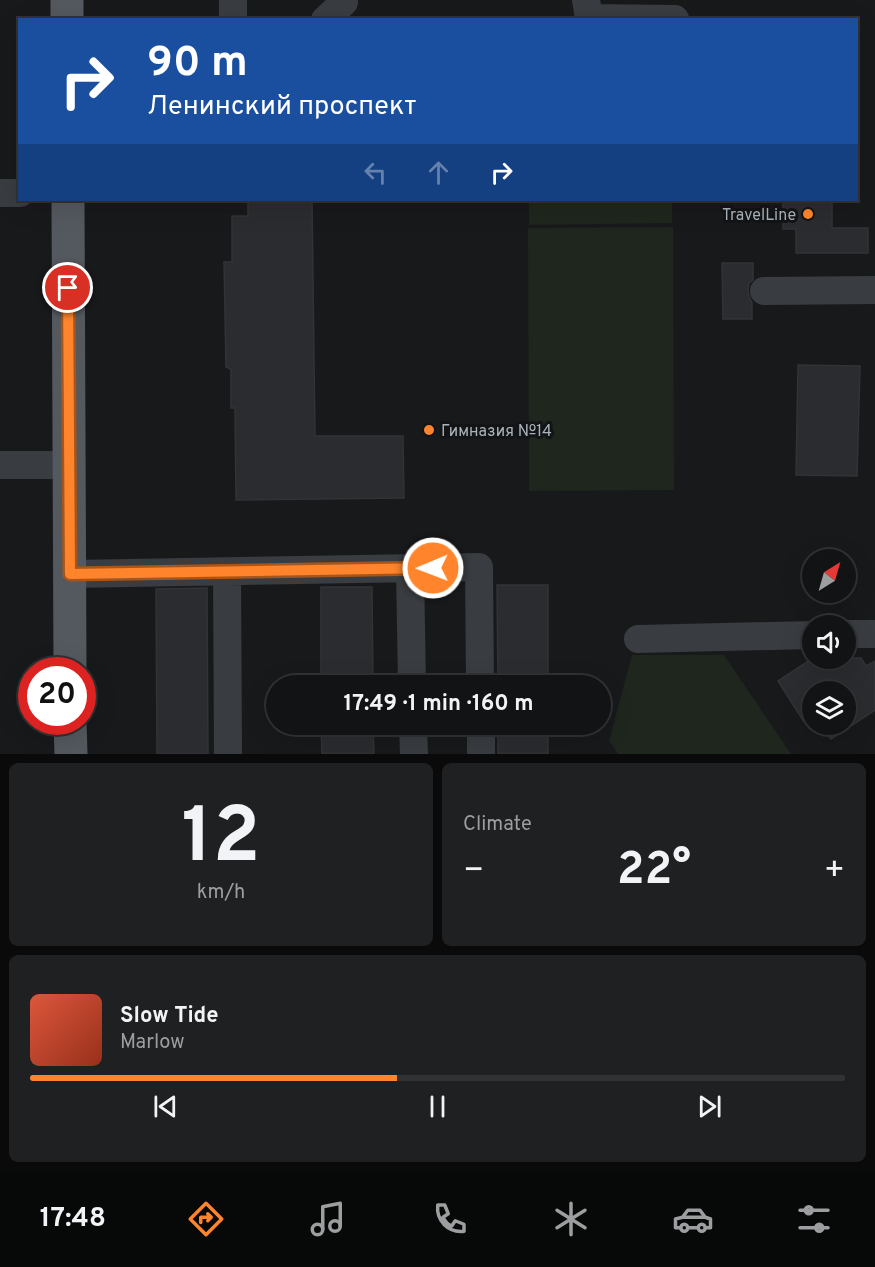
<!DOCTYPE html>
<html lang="en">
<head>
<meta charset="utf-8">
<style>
	:root { --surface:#121314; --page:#1f2022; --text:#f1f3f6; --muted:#9c9ea0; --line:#313234; --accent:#ff842b }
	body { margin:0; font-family:Overpass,sans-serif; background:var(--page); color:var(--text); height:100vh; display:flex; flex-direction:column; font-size:22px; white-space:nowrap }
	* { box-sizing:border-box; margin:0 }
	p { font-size:20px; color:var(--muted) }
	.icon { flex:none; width:33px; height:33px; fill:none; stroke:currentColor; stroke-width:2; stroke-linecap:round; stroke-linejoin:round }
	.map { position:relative; height:754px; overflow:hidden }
	.side { display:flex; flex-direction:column; gap:9px; padding:9px; background:#0a0a0b; flex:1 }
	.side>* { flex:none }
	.banner { position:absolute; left:18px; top:18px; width:840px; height:183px; border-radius:0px; box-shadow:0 6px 24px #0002,0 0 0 2px var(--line); background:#1a4fa0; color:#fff; overflow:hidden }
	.needle { width:39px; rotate:37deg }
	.controls { position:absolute; left:802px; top:549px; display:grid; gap:12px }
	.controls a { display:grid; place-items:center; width:54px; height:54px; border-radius:50%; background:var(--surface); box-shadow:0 6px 24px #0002,0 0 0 2px var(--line); font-size:30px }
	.speed { position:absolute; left:18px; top:657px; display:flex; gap:12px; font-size:30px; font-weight:700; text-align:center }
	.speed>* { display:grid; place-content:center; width:78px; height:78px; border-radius:50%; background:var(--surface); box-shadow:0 6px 24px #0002,0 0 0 2px var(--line); line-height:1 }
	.speed .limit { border:9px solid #d22; background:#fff; color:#111 }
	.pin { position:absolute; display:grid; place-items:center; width:51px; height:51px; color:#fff; margin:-26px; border:3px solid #fff; border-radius:50%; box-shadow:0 2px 6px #0007 }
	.me { position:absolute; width:66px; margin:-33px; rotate:269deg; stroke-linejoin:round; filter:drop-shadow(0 0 4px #0008) }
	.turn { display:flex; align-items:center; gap:21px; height:126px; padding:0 30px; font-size:27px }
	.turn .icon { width:78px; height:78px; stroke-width:2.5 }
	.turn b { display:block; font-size:42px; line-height:51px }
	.lanes { display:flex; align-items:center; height:57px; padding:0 30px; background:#0003; justify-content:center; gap:30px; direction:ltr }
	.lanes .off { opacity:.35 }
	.big { font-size:45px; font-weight:700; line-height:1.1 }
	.side .card { flex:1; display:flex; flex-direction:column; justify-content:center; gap:9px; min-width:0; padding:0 21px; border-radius:9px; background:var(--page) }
	.side .dial { align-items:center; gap:0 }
	.dial b { font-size:78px; line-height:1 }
	.song { display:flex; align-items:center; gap:18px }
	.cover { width:72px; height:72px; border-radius:9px; background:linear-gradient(135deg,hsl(10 70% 55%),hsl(10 70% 35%)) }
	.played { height:6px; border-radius:3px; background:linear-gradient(90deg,var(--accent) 45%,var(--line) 45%) }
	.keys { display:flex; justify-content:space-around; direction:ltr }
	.heat { display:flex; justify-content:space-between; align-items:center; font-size:33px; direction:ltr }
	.side .tiles { flex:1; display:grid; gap:9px; grid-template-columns:1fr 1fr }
	.card:last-child { grid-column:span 2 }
	.trip { position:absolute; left:266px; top:675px; width:345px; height:60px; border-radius:30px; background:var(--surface); box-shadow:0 6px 24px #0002,0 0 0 2px var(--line); font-weight:700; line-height:60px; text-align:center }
	.dock { display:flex; height:96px; justify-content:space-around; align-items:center; background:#070808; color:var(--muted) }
	.dock .icon { width:42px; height:42px }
	.dock .current { color:var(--accent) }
	.dock b { font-size:27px; color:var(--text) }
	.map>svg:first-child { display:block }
	.green { fill:#1e261d }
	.building { fill:#2b2c2f; stroke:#323337; stroke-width:1.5 }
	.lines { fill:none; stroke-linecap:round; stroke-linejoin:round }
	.minor { stroke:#393c40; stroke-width:28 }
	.major { stroke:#54595f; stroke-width:33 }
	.route-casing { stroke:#a6561c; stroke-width:15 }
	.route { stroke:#ff842b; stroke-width:10 }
	.poi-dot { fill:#ff842b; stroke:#131416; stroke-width:2 }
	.labels { text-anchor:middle; stroke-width:6; stroke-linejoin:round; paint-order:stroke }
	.poi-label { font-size:16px; fill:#a9b3bb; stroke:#131416; text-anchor:end }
</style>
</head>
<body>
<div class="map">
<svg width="875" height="754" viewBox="0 0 875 754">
	<rect width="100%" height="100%" fill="#18191b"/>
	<path class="green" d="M529 200H672V223L529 225Z
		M673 227 674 490 529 491 528 228Z
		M632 655H724L791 754H618L609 741Z"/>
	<path class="building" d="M248 200H312L315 436H403L404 498 236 500 235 408H231V369L226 367 224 262H232V216H248Z
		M783 200H832V228H868V253H796V229H783Z
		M722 263H753V280L749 283 748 291 750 299 752 302V319H723Z
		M798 365 860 366 857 476 796 475Z
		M497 585H548V686H498Z
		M321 587H372L373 686H321Z
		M207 588 208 754H157L156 589Z
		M813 658 820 669 836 658H861L866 666 875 661V710L831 739 821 724H846V692H813V717L804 722 778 681Z
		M321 724H373L374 754H322Z
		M498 724H548V754H498Z"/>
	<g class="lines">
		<path class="minor" d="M586 0 589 18 675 19
			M233 20V0
			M325 20 344 2
			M0 193H20
			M764 291 875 290
			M0 465H69
			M410 569 412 686
			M227 572 228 754
			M70 574 479 567 480 686
			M846 634H875
			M638 639 813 635
			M413 724 414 754
			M481 724V754"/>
		<path class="major" d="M67 0V20
			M68 200 70 670
			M70 722 71 754"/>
	</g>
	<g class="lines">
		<g class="route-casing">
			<path id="route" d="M68 288 70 574 433 568"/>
		</g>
		<use href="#route" class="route"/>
	</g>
	<g class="poi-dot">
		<circle cx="808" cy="214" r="6"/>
		<circle cx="429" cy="430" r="6"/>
	</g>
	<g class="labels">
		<g class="poi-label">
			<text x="796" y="220">TravelLine</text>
			<text x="441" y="436" text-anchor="start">Гимназия №14</text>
		</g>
	</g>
</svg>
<div class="controls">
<a><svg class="needle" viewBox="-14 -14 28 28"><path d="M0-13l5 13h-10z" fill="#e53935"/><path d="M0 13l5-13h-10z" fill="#9c9ea0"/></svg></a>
<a><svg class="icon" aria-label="sound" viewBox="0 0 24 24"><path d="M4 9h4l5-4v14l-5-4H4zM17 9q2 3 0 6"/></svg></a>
<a><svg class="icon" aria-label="layers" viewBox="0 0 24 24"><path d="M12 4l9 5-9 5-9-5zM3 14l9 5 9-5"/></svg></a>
</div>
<div class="speed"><div class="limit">20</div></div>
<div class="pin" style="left:68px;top:288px;background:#d93025"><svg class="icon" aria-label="arrive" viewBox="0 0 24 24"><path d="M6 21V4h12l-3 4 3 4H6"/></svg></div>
<svg class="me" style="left:433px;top:568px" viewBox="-20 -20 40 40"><circle r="17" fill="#ff842b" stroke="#fff" stroke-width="3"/><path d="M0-11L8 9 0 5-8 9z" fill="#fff"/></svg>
<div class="trip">17:49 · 1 min · 160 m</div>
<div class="banner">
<div class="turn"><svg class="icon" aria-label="right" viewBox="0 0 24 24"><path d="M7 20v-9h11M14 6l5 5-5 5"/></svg><div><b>90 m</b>Ленинский проспект</div></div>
<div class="lanes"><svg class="icon off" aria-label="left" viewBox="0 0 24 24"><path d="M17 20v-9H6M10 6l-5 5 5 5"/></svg><svg class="icon off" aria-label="ahead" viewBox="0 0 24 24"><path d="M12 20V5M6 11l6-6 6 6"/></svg><svg class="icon" aria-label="right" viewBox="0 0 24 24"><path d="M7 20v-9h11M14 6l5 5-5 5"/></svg></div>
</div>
</div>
<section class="side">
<div class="tiles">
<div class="card dial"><b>12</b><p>km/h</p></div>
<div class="card"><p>Climate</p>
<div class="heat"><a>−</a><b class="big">22°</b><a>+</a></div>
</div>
<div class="card">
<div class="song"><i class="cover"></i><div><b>Slow Tide</b><p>Marlow</p></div></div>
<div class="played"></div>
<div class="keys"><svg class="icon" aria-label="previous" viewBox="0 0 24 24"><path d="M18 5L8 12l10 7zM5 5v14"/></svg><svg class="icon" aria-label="pause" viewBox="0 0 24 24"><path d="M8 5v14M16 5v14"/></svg><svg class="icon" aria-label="next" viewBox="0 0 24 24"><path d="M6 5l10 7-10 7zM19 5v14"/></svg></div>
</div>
</div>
</section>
<nav class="dock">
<b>17:48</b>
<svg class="icon current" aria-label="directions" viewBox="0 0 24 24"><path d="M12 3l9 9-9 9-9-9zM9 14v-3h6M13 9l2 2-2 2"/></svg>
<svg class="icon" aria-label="music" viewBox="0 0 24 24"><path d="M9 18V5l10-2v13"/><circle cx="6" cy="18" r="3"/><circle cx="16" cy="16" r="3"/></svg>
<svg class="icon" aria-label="phone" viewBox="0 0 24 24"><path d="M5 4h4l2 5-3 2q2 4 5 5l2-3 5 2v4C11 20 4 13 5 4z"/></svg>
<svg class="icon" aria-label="climate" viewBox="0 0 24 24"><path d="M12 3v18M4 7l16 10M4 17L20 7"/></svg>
<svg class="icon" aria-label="car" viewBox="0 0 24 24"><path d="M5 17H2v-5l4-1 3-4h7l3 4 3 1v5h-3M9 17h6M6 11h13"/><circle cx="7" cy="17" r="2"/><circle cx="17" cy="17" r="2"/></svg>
<svg class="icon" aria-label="filters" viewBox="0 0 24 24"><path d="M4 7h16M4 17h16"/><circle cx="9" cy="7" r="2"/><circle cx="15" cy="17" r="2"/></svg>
</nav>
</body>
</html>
